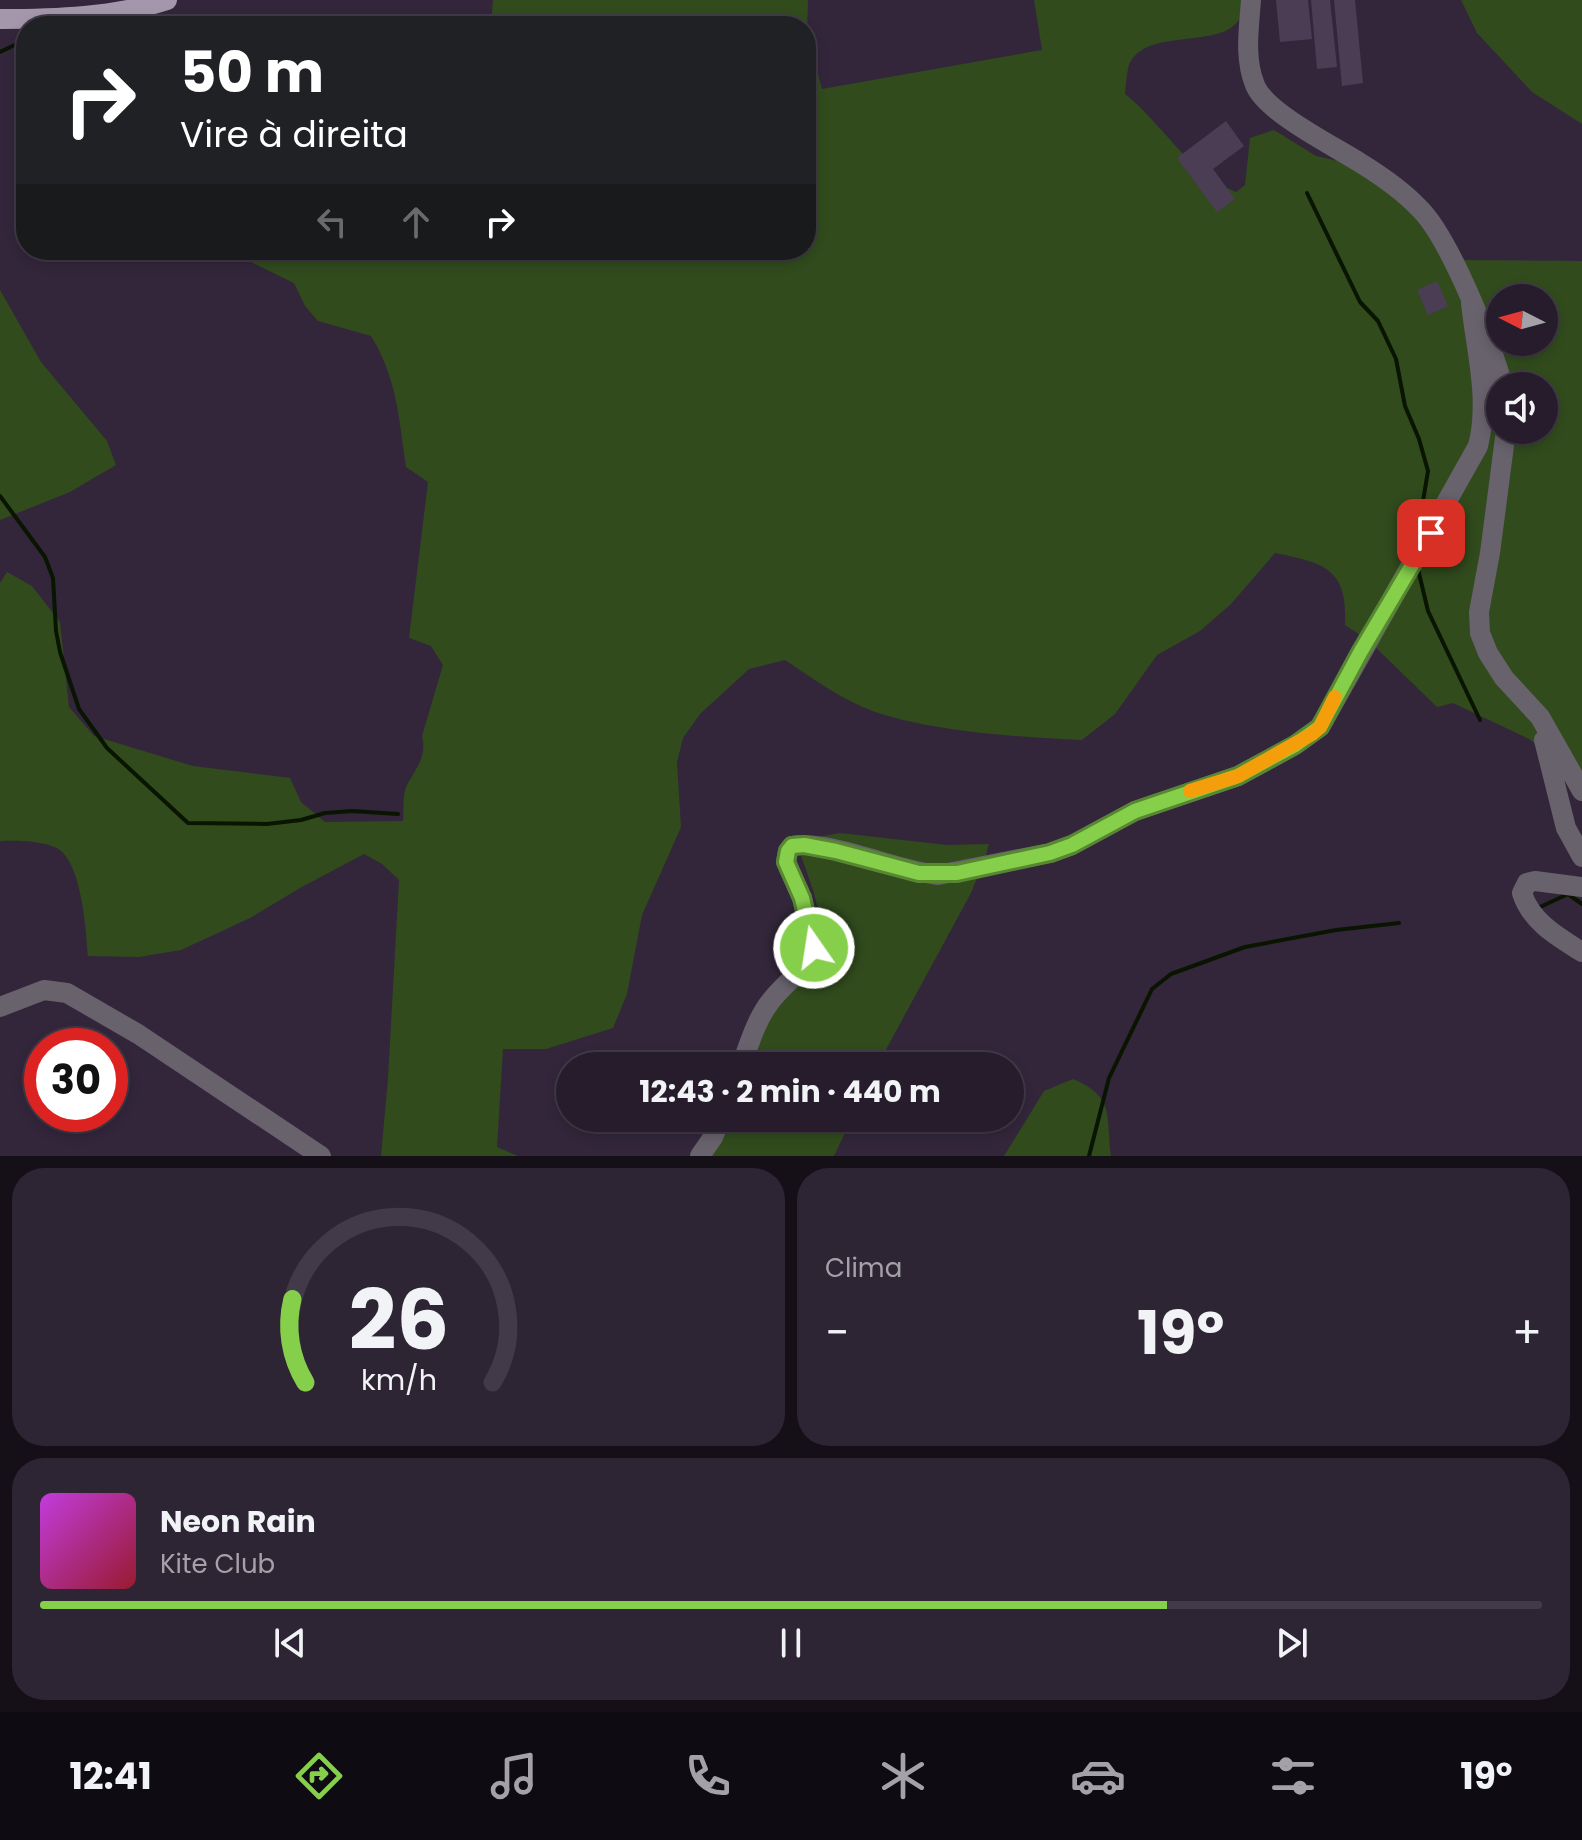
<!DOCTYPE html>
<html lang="pt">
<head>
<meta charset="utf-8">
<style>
	:root { --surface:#261c2c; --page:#2e2534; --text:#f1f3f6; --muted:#a4a1a9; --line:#423a48; --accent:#86cf4b }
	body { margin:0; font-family:Poppins,sans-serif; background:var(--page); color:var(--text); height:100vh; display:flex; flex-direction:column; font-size:30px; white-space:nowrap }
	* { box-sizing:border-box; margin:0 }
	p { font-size:26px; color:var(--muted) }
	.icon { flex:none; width:44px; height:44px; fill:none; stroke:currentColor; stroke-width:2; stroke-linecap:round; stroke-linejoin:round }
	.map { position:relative; height:1156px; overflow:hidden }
	.drawer { display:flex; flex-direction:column; gap:12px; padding:12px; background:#150f18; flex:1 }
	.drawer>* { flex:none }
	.hud { position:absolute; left:16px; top:16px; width:800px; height:244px; border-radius:32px; box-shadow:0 4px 12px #0003,0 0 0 2px var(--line); background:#202124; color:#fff; overflow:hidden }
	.needle { width:52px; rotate:276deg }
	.buttons { position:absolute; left:1486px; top:284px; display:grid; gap:16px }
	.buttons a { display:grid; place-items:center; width:72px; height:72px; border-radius:50%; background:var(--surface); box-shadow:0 4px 12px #0003,0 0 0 2px var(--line); font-size:40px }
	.speed { position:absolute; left:24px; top:1028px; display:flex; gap:16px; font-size:40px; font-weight:700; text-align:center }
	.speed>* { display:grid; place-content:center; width:104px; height:104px; border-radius:50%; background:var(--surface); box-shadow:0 4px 12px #0003,0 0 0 2px var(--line); line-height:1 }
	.speed .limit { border:12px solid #d22; background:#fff; color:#111 }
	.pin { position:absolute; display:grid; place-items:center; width:68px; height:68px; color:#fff; margin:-34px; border-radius:16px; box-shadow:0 4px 12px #0006 }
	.me { position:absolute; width:88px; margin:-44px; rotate:347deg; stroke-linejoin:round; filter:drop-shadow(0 0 6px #0008) }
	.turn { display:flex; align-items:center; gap:28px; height:168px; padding:0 32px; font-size:36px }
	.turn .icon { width:104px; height:104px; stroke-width:2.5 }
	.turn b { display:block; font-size:56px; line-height:68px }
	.lanes { display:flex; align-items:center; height:76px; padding:0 32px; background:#0003; justify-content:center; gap:40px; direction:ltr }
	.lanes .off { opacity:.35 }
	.big { font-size:60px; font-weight:700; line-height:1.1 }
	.drawer .card { flex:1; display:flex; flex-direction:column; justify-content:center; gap:12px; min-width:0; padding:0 28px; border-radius:32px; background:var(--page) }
	.drawer .dial { align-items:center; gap:0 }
	.dial svg { height:208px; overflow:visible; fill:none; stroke:var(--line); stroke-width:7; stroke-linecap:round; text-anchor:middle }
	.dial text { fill:var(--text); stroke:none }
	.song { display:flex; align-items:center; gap:24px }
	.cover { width:96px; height:96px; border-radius:12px; background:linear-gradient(135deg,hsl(290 70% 55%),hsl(350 70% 35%)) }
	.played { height:8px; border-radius:4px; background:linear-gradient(90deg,var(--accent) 75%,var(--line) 75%) }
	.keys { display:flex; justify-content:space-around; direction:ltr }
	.heat { display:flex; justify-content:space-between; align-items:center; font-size:44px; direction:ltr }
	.drawer .tiles { flex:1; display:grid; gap:12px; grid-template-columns:1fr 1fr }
	.card:last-child { grid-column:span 2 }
	.trip { position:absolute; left:556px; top:1052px; width:468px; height:80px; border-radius:40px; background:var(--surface); box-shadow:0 4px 12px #0003,0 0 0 2px var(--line); font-weight:700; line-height:80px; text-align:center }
	.dock { display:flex; height:128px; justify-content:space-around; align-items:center; background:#0f0b12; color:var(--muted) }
	.dock .icon { width:56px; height:56px }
	.dock .active { color:var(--accent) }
	.dock b { font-size:36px; color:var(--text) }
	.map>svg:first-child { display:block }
	.green { fill:#314b1d; fill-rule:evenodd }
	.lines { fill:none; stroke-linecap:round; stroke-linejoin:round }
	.stream { stroke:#091501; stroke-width:4 }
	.building { fill:#4b3e54 }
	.minor { stroke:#68626d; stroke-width:20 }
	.major { stroke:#a497ac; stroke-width:20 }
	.route-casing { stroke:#578731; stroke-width:20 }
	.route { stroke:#86cf4b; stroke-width:14 }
	.slow { stroke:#f59e0b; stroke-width:14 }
</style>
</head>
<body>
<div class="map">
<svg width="1582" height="1156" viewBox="0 0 1582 1156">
	<rect width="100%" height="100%" fill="#33263b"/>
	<path class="green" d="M493 0H808L807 32 822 89 1042 50 1034 0H1253C1248 8 1238 24 1229 29 1202 45 1137 31 1128 69 1126 77 1126 86 1125 94 1164 125 1188 173 1236 192L1245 185 1250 138 1274 130 1316 156 1360 166 1370 157 1410 188 1453 260 1582 261V778L1529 739 1453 703 1437 707 1369 641 1345 625C1348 568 1324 563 1275 553L1231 604 1200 631 1157 655 1115 714 1082 740C1019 737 935 732 875 712 842 700 814 679 785 660L749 669 700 714 683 738 677 762 681 827 642 915 627 994 613 1028 546 1049H503L497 1147 518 1156H381L388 1078 399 880 382 864 364 854 300 888 250 918 181 950 139 957 88 956C86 931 82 862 57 848 43 841 16 840 0 841V583L7 572 32 586 60 622 69 707 94 736 193 766 290 778 301 802 325 822 403 821C404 810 402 792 408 783 417 767 427 756 422 736L443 665 431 646 409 638 428 482 406 467C399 419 397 378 371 336L318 321 305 306 294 283 226 250H806V26H491ZM1500 298H1544V342H1500ZM1500 386H1544V430H1500Z
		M1461 0H1582V124L1532 92 1477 33Z
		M0 290 41 362 107 441 116 465 70 492 0 520Z
		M840 833 947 845 989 844 984 862 970 895 877 1066H742L764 1016 820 954 823 931 814 893 796 841Z
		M1073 1079C1115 1097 1106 1115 1111 1156H1004L1044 1091Z
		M719 1118H852L834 1156H696Z"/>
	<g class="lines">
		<path class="stream" d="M154 26C187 20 221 14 253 26
			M0 52 21 42H26
			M1307 193 1360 302 1378 321 1396 359 1405 406 1419 439 1428 471 1417 537
			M0 496 45 557 53 578 56 631 60 652 79 709 107 748 188 823 267 824 301 820 325 813 352 811 398 814
			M1418 569 1428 611 1480 720
			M1568 894 1582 904
			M1538 908 1568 894
			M1089 1156 1109 1078 1152 989 1171 974 1245 947 1336 930 1399 923"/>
	</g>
	<path class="building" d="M1276 0H1308L1312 39 1280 42Z
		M1311 0H1330L1337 67 1317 69Z
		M1334 0H1355L1363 83 1342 86Z
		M1226 121 1244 146 1213 169 1235 199 1217 212 1177 158Z
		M1437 281 1448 306 1428 315 1417 290Z"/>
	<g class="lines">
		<path class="minor" d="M1251 0C1249 28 1244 58 1255 85 1266 113 1336 147 1362 164 1383 177 1404 192 1420 209 1450 239 1491 343 1503 386
			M1506 430 1490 553 1479 612 1480 633 1488 653 1504 678 1540 717 1582 791
			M1544 740 1566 828 1582 857
			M1582 887 1535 881 1527 883 1522 893C1531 922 1558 937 1582 952
			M0 1007 44 990 67 993 138 1034 321 1156
			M741 1066C749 1045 756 1020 770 1002 783 984 807 969 814 948L802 898 786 862 788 851 792 846C826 839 898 871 938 875L1050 853 1072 845 1135 811 1238 776 1295 745 1320 727 1478 446C1490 399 1476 351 1471 303
			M700 1156 713 1137 721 1118"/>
		<path class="major" d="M0 19C54 19 116 17 167 0"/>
	</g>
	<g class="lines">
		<g class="route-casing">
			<path id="route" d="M814 948 802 898 786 862 788 851 792 846 804 845 836 851 919 873H957L1050 853 1072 845 1135 811 1238 776 1295 745 1320 727 1361 651 1431 533"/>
		</g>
		<use href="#route" class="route"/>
		<path class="slow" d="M1190 791 1238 776 1312 734 1320 727 1335 697"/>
	</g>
</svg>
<div class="buttons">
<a><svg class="needle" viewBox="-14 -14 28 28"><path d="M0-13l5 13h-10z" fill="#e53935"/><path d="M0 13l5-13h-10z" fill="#a4a1a9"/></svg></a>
<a><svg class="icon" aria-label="sound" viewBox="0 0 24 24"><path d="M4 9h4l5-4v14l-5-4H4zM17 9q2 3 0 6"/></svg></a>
</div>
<div class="speed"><div class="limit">30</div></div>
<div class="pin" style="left:1431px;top:533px;background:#d93025"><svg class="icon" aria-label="arrive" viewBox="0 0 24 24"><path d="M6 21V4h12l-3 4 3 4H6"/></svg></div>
<svg class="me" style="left:814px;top:948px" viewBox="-20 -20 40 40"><circle r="17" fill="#86cf4b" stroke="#fff" stroke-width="3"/><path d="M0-11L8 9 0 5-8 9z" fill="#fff"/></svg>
<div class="trip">12:43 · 2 min · 440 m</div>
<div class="hud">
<div class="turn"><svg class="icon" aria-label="right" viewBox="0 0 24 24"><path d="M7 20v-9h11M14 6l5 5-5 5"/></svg><div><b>50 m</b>Vire à direita</div></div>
<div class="lanes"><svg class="icon off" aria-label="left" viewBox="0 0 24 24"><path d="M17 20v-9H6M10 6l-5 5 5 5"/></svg><svg class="icon off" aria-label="ahead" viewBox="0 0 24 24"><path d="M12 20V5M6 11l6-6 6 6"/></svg><svg class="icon" aria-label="right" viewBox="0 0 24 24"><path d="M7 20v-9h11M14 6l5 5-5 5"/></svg></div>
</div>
</div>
<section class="drawer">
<div class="tiles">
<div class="card dial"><svg viewBox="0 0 100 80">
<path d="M14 69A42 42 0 1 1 86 69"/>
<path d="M14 69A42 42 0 0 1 9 37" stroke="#86cf4b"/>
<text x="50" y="56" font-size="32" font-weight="700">26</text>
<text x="50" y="72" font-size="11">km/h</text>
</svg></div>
<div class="card"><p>Clima</p>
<div class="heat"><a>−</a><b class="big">19°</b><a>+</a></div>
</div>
<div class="card">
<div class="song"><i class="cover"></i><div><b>Neon Rain</b><p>Kite Club</p></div></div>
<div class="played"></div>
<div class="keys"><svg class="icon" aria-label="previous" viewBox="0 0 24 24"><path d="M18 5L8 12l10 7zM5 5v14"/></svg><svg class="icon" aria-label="pause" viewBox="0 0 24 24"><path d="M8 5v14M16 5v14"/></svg><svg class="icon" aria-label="next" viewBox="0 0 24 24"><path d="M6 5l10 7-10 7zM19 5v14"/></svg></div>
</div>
</div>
</section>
<nav class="dock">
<b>12:41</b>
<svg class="icon active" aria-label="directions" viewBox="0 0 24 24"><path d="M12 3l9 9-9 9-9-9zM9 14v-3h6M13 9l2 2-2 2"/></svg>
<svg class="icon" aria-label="music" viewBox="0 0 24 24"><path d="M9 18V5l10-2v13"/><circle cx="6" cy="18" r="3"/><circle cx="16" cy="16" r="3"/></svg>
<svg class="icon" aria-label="phone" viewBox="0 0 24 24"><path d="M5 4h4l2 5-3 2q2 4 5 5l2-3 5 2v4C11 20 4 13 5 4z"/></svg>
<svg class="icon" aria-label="climate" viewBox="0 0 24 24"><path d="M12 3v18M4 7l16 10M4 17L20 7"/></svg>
<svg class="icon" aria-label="car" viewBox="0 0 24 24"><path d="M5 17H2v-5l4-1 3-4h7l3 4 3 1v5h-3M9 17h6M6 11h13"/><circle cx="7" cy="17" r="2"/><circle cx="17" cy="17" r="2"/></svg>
<svg class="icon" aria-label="filters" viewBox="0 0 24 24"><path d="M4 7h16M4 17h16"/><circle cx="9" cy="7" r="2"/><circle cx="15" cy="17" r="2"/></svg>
<b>19°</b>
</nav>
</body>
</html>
